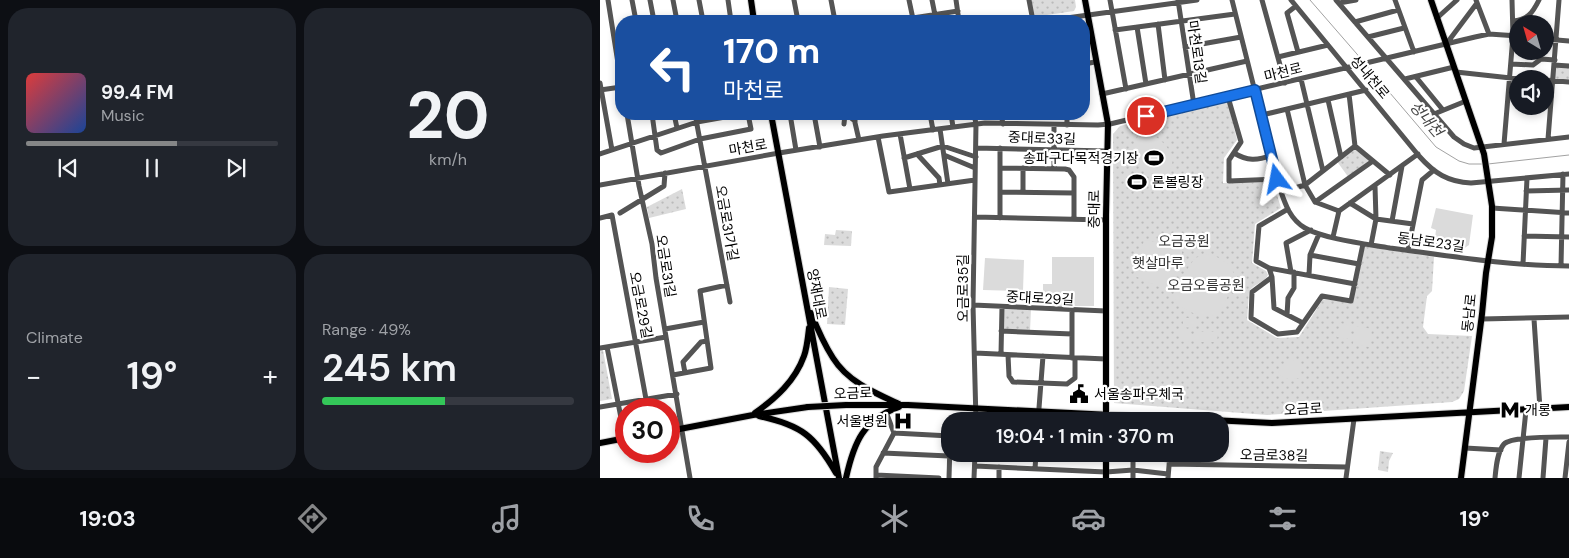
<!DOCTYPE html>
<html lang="en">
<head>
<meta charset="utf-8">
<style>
	:root { --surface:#171b24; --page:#20242c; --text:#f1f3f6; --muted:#9ea1a6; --line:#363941; --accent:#858687 }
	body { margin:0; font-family:"DM Sans","Noto Sans KR",sans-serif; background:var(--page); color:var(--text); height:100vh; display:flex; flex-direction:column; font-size:19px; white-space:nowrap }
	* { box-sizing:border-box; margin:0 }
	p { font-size:16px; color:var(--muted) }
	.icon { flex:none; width:28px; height:28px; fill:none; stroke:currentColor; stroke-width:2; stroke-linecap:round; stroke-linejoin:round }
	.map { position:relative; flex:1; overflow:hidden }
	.side { display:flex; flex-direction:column; gap:8px; padding:8px; background:#0d0f14; width:600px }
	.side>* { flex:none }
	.banner { position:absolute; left:15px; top:15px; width:475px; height:105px; border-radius:20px; box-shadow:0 2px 8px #0003; background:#1a4fa0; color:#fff; overflow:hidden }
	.needle { width:32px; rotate:323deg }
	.controls { position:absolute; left:909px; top:15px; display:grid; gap:10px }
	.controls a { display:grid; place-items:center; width:45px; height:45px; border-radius:50%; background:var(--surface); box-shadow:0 2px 8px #0003; font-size:25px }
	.speed { position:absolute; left:15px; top:398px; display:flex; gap:10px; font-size:25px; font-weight:700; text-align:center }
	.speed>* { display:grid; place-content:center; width:65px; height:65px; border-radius:50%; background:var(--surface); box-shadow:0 2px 8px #0003; line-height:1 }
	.speed .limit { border:8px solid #d22; background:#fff; color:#111 }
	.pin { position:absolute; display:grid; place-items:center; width:42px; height:42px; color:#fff; margin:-21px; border:2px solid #fff; border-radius:50%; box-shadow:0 1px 5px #0007 }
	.me { position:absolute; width:55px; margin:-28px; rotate:347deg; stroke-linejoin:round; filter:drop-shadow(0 0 4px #0008) }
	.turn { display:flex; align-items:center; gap:18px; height:105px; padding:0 25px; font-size:22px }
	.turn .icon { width:65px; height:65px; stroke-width:2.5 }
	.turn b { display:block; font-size:35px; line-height:42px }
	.big { font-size:38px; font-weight:600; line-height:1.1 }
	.side .card { flex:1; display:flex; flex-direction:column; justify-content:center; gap:8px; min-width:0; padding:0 18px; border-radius:20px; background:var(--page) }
	.side .dial { align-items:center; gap:0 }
	.dial b { font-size:65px; line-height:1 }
	.song { display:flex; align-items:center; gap:15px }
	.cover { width:60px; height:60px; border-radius:8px; background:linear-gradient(135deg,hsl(0 70% 55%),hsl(220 70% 35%)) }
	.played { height:5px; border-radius:2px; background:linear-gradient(90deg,var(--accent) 60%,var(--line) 60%) }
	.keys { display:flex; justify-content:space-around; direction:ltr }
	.heat { display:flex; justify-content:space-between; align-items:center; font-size:28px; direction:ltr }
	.charge { height:8px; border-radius:4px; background:linear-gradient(90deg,#34c759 49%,var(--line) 0) }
	.side .tiles { flex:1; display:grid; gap:8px; grid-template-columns:repeat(2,1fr) }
	.trip { position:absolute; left:341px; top:412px; width:288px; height:50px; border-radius:20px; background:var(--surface); box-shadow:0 2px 8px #0003; font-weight:600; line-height:50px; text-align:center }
	.tabs { display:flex; height:80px; justify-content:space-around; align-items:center; background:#090b0e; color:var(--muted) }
	.tabs .icon { width:35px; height:35px }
	.tabs .selected { color:var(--accent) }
	.tabs b { font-size:22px; color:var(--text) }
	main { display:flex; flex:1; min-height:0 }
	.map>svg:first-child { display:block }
	.park { fill:url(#park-dots) }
	.garden { fill:#dbdbdb }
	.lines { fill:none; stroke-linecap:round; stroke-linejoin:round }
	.stream { stroke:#a2a2a2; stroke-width:1 }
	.major-casing { stroke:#dbdbdb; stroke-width:8 }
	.minor { stroke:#545454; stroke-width:5 }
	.major { stroke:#000; stroke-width:6 }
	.major-bridge-casing { stroke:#dbdbdb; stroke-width:8; stroke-linecap:butt }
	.major-bridge { stroke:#000; stroke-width:6 }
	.route-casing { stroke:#114b97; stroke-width:12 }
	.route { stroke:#1a73e8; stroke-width:9 }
	.labels { text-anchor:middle; stroke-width:4.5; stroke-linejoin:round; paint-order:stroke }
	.street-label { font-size:14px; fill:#000; stroke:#fff }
	.poi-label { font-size:14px; fill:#000; stroke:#fff; text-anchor:start }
	.park-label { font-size:14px; fill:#323232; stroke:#fff }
	.water-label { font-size:15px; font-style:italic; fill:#434343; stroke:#fff }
</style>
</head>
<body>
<main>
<section class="side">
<div class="tiles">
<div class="card">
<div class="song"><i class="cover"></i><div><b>99.4 FM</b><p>Music</p></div></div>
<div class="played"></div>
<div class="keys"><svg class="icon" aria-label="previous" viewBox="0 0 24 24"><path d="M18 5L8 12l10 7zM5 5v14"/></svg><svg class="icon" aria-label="pause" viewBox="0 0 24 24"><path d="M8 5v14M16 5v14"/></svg><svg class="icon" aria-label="next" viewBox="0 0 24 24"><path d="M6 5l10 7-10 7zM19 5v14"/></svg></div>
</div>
<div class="card dial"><b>20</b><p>km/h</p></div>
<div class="card"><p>Climate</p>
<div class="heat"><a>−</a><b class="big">19°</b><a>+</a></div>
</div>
<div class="card"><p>Range · 49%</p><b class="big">245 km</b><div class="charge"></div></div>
</div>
</section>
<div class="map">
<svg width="969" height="478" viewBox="0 0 969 478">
	<defs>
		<pattern id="park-dots" width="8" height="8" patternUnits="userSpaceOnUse" patternTransform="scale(1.25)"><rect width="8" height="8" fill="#dbdbdb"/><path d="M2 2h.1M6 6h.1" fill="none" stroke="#bababa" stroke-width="1.8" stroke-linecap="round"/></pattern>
	</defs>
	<rect width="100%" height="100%" fill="#fff"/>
	<path class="park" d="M430 0H475L476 7 474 11 433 17Z
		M955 66 969 67V81L954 80Z
		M627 99 637 140 624 158 623 183 673 182 681 208 655 224 652 263 666 271 668 275C664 283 653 284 649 292L647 320 677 338 699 337 723 299 752 303 765 246 834 257 832 291 827 296 823 327 828 334 872 336 864 391 859 399 852 402 667 415 514 403 513 134 520 126Z
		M755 146 773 161 749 178 736 160Z
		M82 189 86 209 49 218 47 207Z
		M236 230 252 231 251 246 224 245 225 234 235 235Z
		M229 287 248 289 245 325 227 324Z
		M403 308 431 309 430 331H402Z
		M0 350H3L12 399 0 401Z
		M780 451 793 453 789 461 788 472 778 470Z"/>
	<path class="garden" d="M544 133C559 133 582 158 568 171 549 188 517 144 544 133Z
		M527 176 548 179 546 190 526 187Z
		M836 208 873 215 869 245 860 251 834 246 836 230 831 228Z
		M544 240 581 246 582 253 568 291 535 276Z
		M607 254C619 256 631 264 635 276 632 284 626 304 621 310 611 324 588 311 577 305L575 297 586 271 595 258Z
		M452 257H494V306H466V307L443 305V284H452Z
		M385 258 424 260 423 291 383 290Z
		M583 318H594V328L583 327Z
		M740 323 752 326 749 339 737 337Z
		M756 326 772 329 769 347 753 344Z
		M579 331H590V342L579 341Z
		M596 332H618L617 342H596Z
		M697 360 701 362V378C692 379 684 381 678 373 683 366 687 360 697 360Z"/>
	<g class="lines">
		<path class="stream" d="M710 0 763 61
			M767 66 836 147 859 161 869 164H884
			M888 164 969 155"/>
		<g class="major-casing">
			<path id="major" d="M151 0 154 21
				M485 0 508 124 506 215V421
				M831 0 884 154 892 206V237L886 273 882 314 861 478
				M171 114 239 478
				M211 313C217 328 224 344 233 358 248 382 275 393 299 404
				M246 405H308L672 423 969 407
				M155 413C176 398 195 381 204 356 207 348 208 337 209 328
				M159 416C201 425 215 436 236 473
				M69 431 153 415 208 407
				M0 443 26 438
				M246 478C254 442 263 420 299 407
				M506 478V454"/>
		</g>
		<path class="minor" d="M8 0 21 82
			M32 0 36 21
			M50 0 54 21
			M73 0 77 21
			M99 0 103 21
			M128 0 131 21
			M194 0 198 21
			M231 0 235 21
			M309 0 313 19
			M332 0 335 15
			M356 0 359 21
			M429 0 433 21
			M510 0 526 89
			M578 0 594 105
			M632 0 678 183C684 200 688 218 705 228 724 239 767 244 790 248 850 256 909 266 969 266
			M662 0 685 83
			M691 0 819 156C834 173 848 182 871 183L969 174
			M736 0 854 137 864 144 874 148 969 137
			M795 0 814 52
			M876 0 889 34
			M739 3 756 0
			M696 6 687 13 698 52
			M313 18 358 11
			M837 18 857 0
			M445 21 597 0
			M913 21C928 19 932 14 939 0
			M755 22 798 10
			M558 24 565 80
			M537 27 546 84
			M515 30 635 14
			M768 37 804 28
			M945 39 969 41
			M847 43 877 3
			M585 47 641 37
			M678 57 728 45
			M484 64 495 62
			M911 64 933 65 941 59 955 60
			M954 65 969 66
			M856 72 920 79
			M816 77 843 110
			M701 79 723 171
			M805 79 854 67
			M945 80 969 82
			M0 83 12 150
			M0 90 21 87
			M502 94 647 61
			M749 94 755 146
			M628 97 641 142 629 160V181L677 179
			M728 100 741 157
			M687 109 705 185 715 202 739 211
			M27 114 39 186 52 244 56 278 90 478
			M52 114 57 150 61 153 100 139 151 129 148 114
			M74 114 77 128
			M95 114 130 302
			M190 114 196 150
			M214 114 220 147
			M246 114 255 121
			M253 114 259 140
			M330 114 333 130
			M351 114 353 127
			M374 114 376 124 373 305 376 421
			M401 114 403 124
			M467 114V125
			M834 114 866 101
			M662 115 766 90
			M244 124 245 114
			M454 125V168
			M340 129 348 184
			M300 134 310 189
			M278 137 289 192 375 180
			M948 139 959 0
			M904 144 913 36 912 0
			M376 148 507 151
			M634 153C647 161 657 161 672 155
			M0 154 97 122 142 114
			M317 154 339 178 340 185
			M344 155 375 168
			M304 158 343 146 376 157
			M401 168 465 169 469 170 474 177V219
			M0 185 179 153 283 136 385 123 498 125 510 124 875 37 889 34 918 36
			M926 191 969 190
			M401 192 474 193
			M423 192V168
			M681 192 705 185 755 146 790 175
			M715 202 773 161
			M750 203 776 219 813 224
			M892 208 969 213
			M688 209 659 226 656 261 669 268 672 277 652 292 651 318 678 334 697 332 722 296 751 301 763 244
			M20 213 64 186 65 173
			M375 217 506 220
			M0 218 12 215 46 399
			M400 218V148
			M792 221 802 166
			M924 236 969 237
			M733 237 739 211 818 154
			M771 245 776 219 775 186
			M808 250 822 180 834 170
			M710 255 759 264
			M923 264 927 178
			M961 266 963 174
			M669 268 755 284
			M691 272 686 243 711 230
			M709 275 710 255 719 234
			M672 277 674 308 703 323
			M373 305 506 311
			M687 315 688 298 694 288V272
			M882 319 969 317
			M934 319 940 409
			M65 329 104 322
			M401 331 472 334
			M7 347 25 438
			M0 348 66 337
			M375 353 506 359
			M401 354 402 307
			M408 355 409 376 413 382 467 384 475 378V358
			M472 358V311
			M85 373 83 362 101 342 107 341
			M73 375 111 368 100 291 127 285
			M0 407 77 394
			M286 412 294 433
			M438 421 443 356
			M294 433 350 436
			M865 448 901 450
			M283 453 349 456
			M533 454V478
			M533 457 570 460
			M569 464 747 467
			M375 466 506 472 533 470 568 474
			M435 469 436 454
			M276 475 339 478
			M276 478V467L294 433
			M349 478 350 445
			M374 478 375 454
			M399 478V467
			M568 478 570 454
			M746 478 754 419
			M895 478C896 468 897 452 904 444 912 436 956 437 969 437
			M919 478 926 410
			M943 478 946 438
			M965 478 969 442"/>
		<use href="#major" class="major"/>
		<g class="major-bridge-casing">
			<path id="major-bridge" d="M208 407 246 405"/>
		</g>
		<use href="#major-bridge" class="major-bridge"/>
	</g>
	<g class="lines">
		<g class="route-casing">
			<path id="route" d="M546 116 655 90 677 179"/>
		</g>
		<use href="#route" class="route"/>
	</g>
	<defs>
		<g id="stadium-bare" transform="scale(1.5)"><path d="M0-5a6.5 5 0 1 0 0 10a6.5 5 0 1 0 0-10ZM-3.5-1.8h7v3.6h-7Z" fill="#000" stroke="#fff" stroke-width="2.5" paint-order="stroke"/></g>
		<g id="civic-bare" transform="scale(1.5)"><path d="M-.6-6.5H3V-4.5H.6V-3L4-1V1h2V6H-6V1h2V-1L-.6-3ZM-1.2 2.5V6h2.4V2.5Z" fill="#000" stroke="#fff" stroke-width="2.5" paint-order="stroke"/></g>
		<g id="metro-bare" transform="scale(1.5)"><path d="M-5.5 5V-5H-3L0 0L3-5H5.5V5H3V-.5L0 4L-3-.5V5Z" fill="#000" stroke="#fff" stroke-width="2.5" paint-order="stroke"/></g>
		<g id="hospital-bare" transform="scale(1.5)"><path d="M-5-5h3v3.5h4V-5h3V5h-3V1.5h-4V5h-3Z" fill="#000" stroke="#fff" stroke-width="2.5" paint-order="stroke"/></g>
	</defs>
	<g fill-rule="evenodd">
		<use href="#stadium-bare" x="554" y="158"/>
		<use href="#stadium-bare" x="537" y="182"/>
		<use href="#civic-bare" x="479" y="394"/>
		<use href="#metro-bare" x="910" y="410"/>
		<use href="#hospital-bare" x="303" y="421"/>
	</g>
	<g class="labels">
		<g class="street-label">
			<text transform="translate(597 52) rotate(82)" y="5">마천로13길</text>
			<text transform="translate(683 72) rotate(-14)" y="5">마천로</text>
			<text transform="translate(770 77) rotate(50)" y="5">성내천로</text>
			<text transform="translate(442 138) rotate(2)" y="5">중대로33길</text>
			<text transform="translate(148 147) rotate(-10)" y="5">마천로</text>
			<text transform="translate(494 209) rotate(-89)" y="5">중대로</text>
			<text transform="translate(127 223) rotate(80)" y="5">오금로31가길</text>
			<text transform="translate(831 242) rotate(8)" y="5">동남로23길</text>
			<text transform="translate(66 266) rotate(81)" y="5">오금로31길</text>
			<text transform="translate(363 288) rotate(-90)" y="5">오금로35길</text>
			<text transform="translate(217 294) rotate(79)" y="5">양재대로</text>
			<text transform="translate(440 298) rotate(3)" y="5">중대로29길</text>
			<text transform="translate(41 305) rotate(79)" y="5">오금로29길</text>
			<text transform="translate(869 313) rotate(-84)" y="5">동남로</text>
			<text transform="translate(253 393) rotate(-2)" y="5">오금로</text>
			<text transform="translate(703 409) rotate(-3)" y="5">오금로</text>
			<text transform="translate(674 455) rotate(1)" y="5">오금로38길</text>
		</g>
		<g class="poi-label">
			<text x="539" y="163" text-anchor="end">송파구다목적경기장</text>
			<text x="552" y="187">론볼링장</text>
			<text x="494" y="399">서울송파우체국</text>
			<text x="925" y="415">개롱</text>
			<text x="288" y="426" text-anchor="end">서울병원</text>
		</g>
		<g class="park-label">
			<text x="584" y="246">오금공원</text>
			<text x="558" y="268">햇살마루</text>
			<text x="606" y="290">오금오름공원</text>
		</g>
		<g class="water-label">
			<text transform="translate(826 119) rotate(49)" y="5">성내천</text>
		</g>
	</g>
</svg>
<div class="controls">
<a><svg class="needle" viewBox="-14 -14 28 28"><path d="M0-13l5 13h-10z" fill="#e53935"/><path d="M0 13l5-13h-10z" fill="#9ea1a6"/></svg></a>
<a><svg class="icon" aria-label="sound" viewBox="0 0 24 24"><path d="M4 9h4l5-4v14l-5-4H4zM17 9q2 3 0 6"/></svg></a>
</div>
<div class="speed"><div class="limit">30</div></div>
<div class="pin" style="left:546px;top:116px;background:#d93025"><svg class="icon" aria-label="arrive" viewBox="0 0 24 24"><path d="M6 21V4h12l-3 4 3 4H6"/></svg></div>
<svg class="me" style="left:677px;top:179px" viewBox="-20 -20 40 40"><path d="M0-17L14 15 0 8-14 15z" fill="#1a73e8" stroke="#fff" stroke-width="4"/></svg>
<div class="trip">19:04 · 1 min · 370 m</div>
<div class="banner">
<div class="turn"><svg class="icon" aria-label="left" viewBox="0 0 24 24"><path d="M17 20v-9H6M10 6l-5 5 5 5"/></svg><div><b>170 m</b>마천로</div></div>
</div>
</div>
</main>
<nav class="tabs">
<b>19:03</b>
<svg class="icon selected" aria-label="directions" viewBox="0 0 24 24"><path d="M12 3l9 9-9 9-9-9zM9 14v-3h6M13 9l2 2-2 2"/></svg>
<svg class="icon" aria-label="music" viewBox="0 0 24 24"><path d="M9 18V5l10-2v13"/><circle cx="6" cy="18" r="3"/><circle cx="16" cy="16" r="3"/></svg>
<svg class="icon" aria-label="phone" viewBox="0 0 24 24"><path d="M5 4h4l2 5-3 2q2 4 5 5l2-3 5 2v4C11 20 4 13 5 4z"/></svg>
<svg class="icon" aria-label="climate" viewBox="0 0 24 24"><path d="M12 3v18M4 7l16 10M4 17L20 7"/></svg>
<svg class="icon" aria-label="car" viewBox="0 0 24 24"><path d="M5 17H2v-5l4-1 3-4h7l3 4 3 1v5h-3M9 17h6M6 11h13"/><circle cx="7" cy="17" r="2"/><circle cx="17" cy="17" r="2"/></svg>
<svg class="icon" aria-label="filters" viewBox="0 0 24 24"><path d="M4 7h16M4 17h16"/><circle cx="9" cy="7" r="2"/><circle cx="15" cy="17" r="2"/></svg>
<b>19°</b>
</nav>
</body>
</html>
